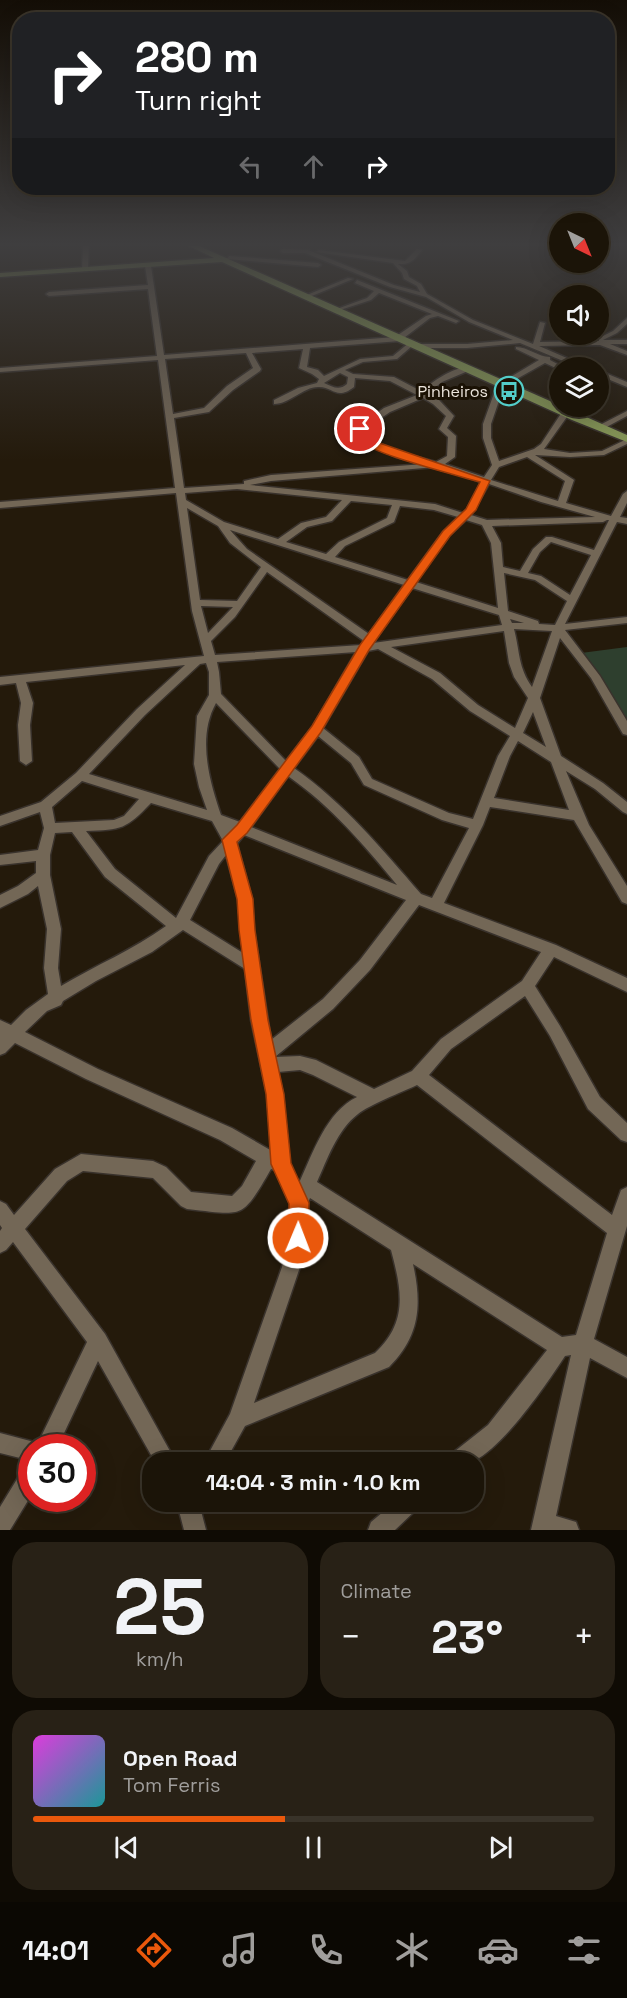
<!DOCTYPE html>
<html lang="en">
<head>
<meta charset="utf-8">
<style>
	:root { --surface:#1b1408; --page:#282116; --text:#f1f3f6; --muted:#a09e9c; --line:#393329; --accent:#ea580c }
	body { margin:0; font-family:"Space Grotesk",sans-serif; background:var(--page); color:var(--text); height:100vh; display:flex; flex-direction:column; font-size:22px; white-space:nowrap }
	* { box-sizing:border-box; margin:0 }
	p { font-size:20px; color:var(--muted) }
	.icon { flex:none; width:33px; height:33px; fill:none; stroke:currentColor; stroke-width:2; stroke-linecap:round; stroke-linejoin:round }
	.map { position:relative; height:1530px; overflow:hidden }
	.side { display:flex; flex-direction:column; gap:12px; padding:12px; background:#0f0b04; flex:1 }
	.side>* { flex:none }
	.guide { position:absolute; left:12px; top:12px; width:603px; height:183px; border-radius:24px; box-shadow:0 6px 24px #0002,0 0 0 2px var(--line); background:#202124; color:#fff; overflow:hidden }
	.needle { width:39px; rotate:137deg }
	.buttons { position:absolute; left:549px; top:213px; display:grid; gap:12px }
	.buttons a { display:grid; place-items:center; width:60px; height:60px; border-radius:50%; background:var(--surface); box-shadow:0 6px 24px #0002,0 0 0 2px var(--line); font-size:30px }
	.speed { position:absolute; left:18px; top:1434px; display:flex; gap:12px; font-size:30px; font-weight:700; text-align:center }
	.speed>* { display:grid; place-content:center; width:78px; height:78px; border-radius:50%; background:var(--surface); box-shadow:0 6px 24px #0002,0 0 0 2px var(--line); line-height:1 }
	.speed .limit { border:9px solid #d22; background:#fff; color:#111 }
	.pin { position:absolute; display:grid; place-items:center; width:51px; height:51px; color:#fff; margin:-26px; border:3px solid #fff; border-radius:50%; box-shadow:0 2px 6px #0007 }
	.me { position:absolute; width:66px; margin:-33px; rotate:1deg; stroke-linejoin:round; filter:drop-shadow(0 0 4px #0008) }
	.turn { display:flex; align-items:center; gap:21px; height:126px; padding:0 24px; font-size:27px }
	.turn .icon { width:78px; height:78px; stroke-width:2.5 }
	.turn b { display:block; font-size:42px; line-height:51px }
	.lanes { display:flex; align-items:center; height:57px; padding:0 24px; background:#0003; justify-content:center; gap:30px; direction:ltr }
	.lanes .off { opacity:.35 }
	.big { font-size:45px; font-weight:700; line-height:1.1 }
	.side .card { flex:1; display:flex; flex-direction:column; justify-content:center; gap:9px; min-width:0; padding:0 21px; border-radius:24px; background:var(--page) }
	.side .dial { align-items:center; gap:0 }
	.dial b { font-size:78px; line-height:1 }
	.song { display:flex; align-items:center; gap:18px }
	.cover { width:72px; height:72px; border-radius:9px; background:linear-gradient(135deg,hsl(300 70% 55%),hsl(180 70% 35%)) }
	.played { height:6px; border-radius:3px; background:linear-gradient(90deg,var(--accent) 45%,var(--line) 45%) }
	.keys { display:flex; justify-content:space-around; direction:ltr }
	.heat { display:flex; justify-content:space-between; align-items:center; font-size:33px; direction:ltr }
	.side .tiles { flex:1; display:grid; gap:12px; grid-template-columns:1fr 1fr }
	.card:last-child { grid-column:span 2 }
	.trip { position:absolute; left:142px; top:1452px; width:342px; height:60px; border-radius:24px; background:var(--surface); box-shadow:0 6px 24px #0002,0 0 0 2px var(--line); font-weight:700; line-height:60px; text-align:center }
	.menu { display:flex; height:96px; justify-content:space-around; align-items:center; background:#0b0803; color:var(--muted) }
	.menu .icon { width:42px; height:42px }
	.menu .selected { color:var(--accent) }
	.menu b { font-size:27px; color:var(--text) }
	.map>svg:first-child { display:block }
	.green { fill:#2e3f2e }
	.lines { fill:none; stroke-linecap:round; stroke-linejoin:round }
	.minor-casing { stroke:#39322c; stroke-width:3 }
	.major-casing { stroke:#39322c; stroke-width:3 }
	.minor { fill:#736756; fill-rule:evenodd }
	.major { fill:#899b57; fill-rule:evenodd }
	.route { fill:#ea580c; stroke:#983908; stroke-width:1.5 }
	.labels { text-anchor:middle; stroke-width:6; stroke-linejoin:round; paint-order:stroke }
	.far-poi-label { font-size:16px; fill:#ebe4db; stroke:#1a1104; text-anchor:end }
</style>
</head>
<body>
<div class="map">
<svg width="627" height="1530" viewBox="0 0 627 1530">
	<rect width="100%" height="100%" fill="#241a0b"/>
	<path class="green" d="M627 647V731L581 653Z"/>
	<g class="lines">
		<g class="minor-casing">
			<path id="minor" d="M83 246H89L88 269 85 271 82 269Z
				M417 249 422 250C415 259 411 265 398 264L407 271 409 277 421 284 427 294 473 320 533 344 540 322 545 323 540 342 599 341V338L613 331 627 318V324L617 333 603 340H627V344H610L627 351V355L600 345 539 346 590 368H580L520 343 467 348H415L412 346 397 359 363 362 345 370 353 374 394 377 421 391C434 381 451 368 468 367V371L442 382 427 394 439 400 454 416 447 428 456 436 455 457 445 464 484 477 492 465 483 438V424L497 385 539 360 516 349V347C528 347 538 357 550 357V360L565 368H560V370L545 363 504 386 491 424V438L499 461 534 449 541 444 562 412H565L569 414 544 449 570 453 602 451 627 439V444L604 455 570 457 535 455 574 480 566 503 611 516 623 494 627 491V503L620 517 627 518V524L617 522 565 624 627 617V623L565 630 600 676 627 721V735L623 734 591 678 560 638 540 698 561 756 603 783 627 802V814L623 812 595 789 566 771 589 825 627 886V904L622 902 574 820 490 807 483 825 444 903 556 945 627 978V992L554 957 535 986 560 1026 600 1097 627 1123V1142L621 1140 588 1109 550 1036 525 996 451 1049 429 1075 612 1215 621 1190 627 1187V1226L594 1339 627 1357V1378L590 1358 556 1516 576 1522 579 1530H531L571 1355 565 1356C546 1385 505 1445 474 1461 468 1465 455 1462 447 1462L450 1455 488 1425 547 1350 413 1264C422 1305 420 1336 389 1367L245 1426 225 1462H204L230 1414 282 1267 289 1238 290 1204 275 1170 271 1169C241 1221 244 1215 187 1209L181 1206 153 1178 83 1171 67 1181 25 1229 105 1334 176 1462H155L98 1361 57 1448H32V1461L0 1453V1433L38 1443 87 1342 13 1242 6 1250 0 1253V1231L2 1228 0 1225V1201L6 1204 14 1215 55 1169 81 1154 153 1161 166 1167 191 1192 232 1196 242 1186 256 1161 220 1140 86 1079 15 1043 5 1053 0 1055V1020L11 1025 26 1010 48 994 44 968 47 929 38 886 28 894 0 908V895L18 886 36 873V861L0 865V855L38 850 44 828 40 812 0 826V816L41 802 76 773 137 709 185 665 26 682 33 703 30 725 32 761 26 765 20 761 18 725 21 703 16 683 0 685V677L204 656 192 611 176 493 0 508V502L175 488 158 360 0 372V368L157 356 148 289 49 296 46 294 49 292 148 285 145 266 148 264 151 266 164 355 395 337 426 316 432 314 379 293 371 300 334 312V310L367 298 374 291 355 283 357 280 459 321 456 323 438 316 430 318 400 341 310 348 307 367 318 370 324 376 360 359 393 356 410 342 413 344H467L513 340 469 322 426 297 390 287 305 253H283L280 251 283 249 308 250 394 285 420 292 417 286 404 279 402 273 393 263 316 252 319 250 405 261ZM303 349 299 368 312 374 319 379 317 383 298 388 274 400V404C290 404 303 387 318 387 333 386 336 401 354 387L355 378 390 381 417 395 384 408 357 427 356 438 396 457 425 464 271 475 244 481V484L184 488 174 418 209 412 233 390 260 371 261 369 252 353ZM246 353 253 368 227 386 204 408 173 414 165 359ZM340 373 348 377 347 384C339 391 333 387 324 383ZM423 398 433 404 446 416 439 429 448 437 447 456 436 462 402 453 364 437V430L390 412ZM527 457 565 481 558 501 491 480 499 467ZM436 467 481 482 467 509 463 513 435 504 250 485 271 481ZM489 484 541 502 595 517 487 520 471 515ZM237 489 342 500 326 517 301 523 278 539 224 522 186 500 185 493ZM351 501 392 505 387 518 339 542 326 554 286 542 307 527 332 521ZM400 506 434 510 458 517 443 532 408 580 335 557 345 546 394 522ZM187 508 218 526 230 543 261 567 237 601 200 600ZM466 520 482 525 491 543 498 608 416 582 449 536ZM607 520H609L594 550 552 537H546L533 549 520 571 503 567 501 543 492 526 603 522ZM230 530 404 585 369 634 247 549ZM551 542 591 555 570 595 541 576 528 573 540 552ZM267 572 364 641 361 645 215 655 211 641 235 617ZM504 573 535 580 567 601 555 625 539 624 538 621 508 611ZM412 588 499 615 502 625 373 643ZM201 606 233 607 208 633ZM510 619 524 623H512ZM514 629 552 631 532 687C518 667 520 652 514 629ZM504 631 509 663 514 677 528 698 515 728 478 705 440 673 391 647ZM378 649 432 679 470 711 510 736 498 756 473 819 449 813 372 779 359 757 323 728 368 651ZM356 652 313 726 286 761 221 694 219 672 217 662ZM206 663 209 672V695L197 716 194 764 199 787 207 810 89 774 145 715 200 664ZM216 703 280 769 240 822 221 815C209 780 197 737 216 703ZM533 712 546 747 523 733ZM318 736 351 763 364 785 442 820 469 828 432 898 421 894C381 848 345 804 294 768ZM518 741 551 762 569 810 494 798 510 756ZM288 776C332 807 363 844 397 885L251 827ZM82 781 139 799 124 816 114 820 55 823 52 807ZM151 803 212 821 223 841 209 856 176 918 115 869 86 831C122 830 126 829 151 803ZM72 832 105 877 166 926C133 950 96 965 61 986L58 968 61 929 50 875V855L55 833ZM244 835 406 900 360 960 323 999 271 1040 254 930 252 899 237 844ZM226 855 238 899 243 953 190 920 219 864ZM419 905 541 952 522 981 441 1039 412 1071 374 1089 316 1060 300 1056 275 1057 333 1009 370 970ZM183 930 245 969 251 1020 267 1094 272 1151 232 1128 98 1069 25 1032 47 1011 61 1005 63 1001 96 981 152 952ZM300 1070 313 1075 357 1097C326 1112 313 1153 299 1183L289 1163 283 1094 278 1072ZM417 1085 607 1233 576 1335 562 1337 317 1182C327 1160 337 1130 358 1114 369 1105 402 1092 417 1085ZM310 1198 391 1250C402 1291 408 1322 375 1353L254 1403 300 1267 307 1238 308 1203Z
				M229 256 318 263 321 265 318 267 227 259Z
				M348 278 353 279 307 298 302 297Z
				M598 370 627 382V387L598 375Z
				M627 411V416L601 430 594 428Z
				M32 1463V1494L10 1530H0V1507L25 1466Z
				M179 1502H200V1507L206 1530H184L178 1507Z
				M395 1502H421L417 1509 395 1530H368L371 1522Z"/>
		</g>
		<g class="major-casing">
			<path id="major" d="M189 246H199L627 435V442L572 420 222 262 0 277V273L214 258Z"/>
		</g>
		<use href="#minor" class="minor"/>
		<use href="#major" class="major"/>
	</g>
	<linearGradient id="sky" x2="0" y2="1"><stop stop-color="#140e06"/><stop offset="0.53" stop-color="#3f3e3f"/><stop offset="1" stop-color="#3f3e3f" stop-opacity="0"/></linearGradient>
	<rect width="627" height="461" fill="url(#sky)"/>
	<path class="route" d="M357 427H363L364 437 368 439 490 481 476 510 450 536 369 650 321 732 247 833 237 842 253 899 255 930 268 1020 284 1094 291 1163 309 1203 308 1238 305 1245 298 1248 291 1245 288 1238 289 1204 271 1164 266 1094 251 1020 239 930 237 899 222 840 237 825 312 726 360 645 443 531 466 509 480 482C453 474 373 455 355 438Z"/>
	<defs>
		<g id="bus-ring" transform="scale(1.5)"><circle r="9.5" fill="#1a1104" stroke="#53cdc9" stroke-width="1.5"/><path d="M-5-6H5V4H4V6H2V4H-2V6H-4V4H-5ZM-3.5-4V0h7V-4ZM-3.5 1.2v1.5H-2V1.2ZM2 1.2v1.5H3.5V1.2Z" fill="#53cdc9"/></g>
	</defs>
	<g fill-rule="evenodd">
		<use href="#bus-ring" x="509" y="391"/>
	</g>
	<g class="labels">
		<g class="far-poi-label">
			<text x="488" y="397">Pinheiros</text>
		</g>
	</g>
</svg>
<div class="buttons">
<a><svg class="needle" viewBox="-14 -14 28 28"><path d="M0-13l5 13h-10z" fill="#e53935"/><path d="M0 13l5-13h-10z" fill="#a09e9c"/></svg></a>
<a><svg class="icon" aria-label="sound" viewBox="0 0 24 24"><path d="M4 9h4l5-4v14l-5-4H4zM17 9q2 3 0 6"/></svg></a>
<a><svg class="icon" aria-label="layers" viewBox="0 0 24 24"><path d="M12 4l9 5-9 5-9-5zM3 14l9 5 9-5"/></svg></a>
</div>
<div class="speed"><div class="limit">30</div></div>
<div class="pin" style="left:360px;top:429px;background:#d93025"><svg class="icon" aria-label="arrive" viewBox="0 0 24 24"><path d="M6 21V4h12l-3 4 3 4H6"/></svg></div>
<svg class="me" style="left:298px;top:1238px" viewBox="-20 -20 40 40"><circle r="17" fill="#ea580c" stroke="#fff" stroke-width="3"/><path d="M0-11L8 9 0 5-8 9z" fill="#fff"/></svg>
<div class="trip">14:04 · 3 min · 1.0 km</div>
<div class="guide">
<div class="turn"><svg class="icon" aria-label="right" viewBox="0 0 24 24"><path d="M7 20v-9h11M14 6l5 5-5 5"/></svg><div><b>280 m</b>Turn right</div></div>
<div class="lanes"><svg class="icon off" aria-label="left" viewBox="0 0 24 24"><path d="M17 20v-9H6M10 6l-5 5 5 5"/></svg><svg class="icon off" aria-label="ahead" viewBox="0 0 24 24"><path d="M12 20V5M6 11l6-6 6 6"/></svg><svg class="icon" aria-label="right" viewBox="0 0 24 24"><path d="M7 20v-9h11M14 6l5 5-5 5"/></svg></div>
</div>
</div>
<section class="side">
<div class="tiles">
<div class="card dial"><b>25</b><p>km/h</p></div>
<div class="card"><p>Climate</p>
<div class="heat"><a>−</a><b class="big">23°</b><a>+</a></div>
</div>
<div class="card">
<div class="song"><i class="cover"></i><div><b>Open Road</b><p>Tom Ferris</p></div></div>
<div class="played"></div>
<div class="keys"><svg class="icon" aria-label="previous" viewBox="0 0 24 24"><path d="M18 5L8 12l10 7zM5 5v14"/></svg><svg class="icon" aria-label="pause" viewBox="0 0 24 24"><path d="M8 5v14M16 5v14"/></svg><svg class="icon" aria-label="next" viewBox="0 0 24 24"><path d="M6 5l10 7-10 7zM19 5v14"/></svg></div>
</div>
</div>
</section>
<nav class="menu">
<b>14:01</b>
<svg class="icon selected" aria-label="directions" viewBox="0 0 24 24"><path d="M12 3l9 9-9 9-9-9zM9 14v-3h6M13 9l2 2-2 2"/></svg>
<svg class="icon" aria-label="music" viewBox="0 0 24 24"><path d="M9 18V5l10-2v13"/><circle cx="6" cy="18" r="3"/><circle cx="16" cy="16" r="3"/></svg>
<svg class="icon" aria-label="phone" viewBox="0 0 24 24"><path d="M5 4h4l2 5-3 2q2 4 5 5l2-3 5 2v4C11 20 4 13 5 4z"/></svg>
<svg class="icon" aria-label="climate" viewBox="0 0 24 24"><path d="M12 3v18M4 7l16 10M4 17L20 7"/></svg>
<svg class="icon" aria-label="car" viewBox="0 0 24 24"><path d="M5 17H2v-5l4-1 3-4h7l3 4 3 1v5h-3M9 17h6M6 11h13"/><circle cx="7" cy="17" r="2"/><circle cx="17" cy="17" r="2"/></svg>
<svg class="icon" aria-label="filters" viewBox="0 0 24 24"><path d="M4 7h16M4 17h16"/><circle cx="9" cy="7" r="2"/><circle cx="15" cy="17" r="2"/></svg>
</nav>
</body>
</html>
